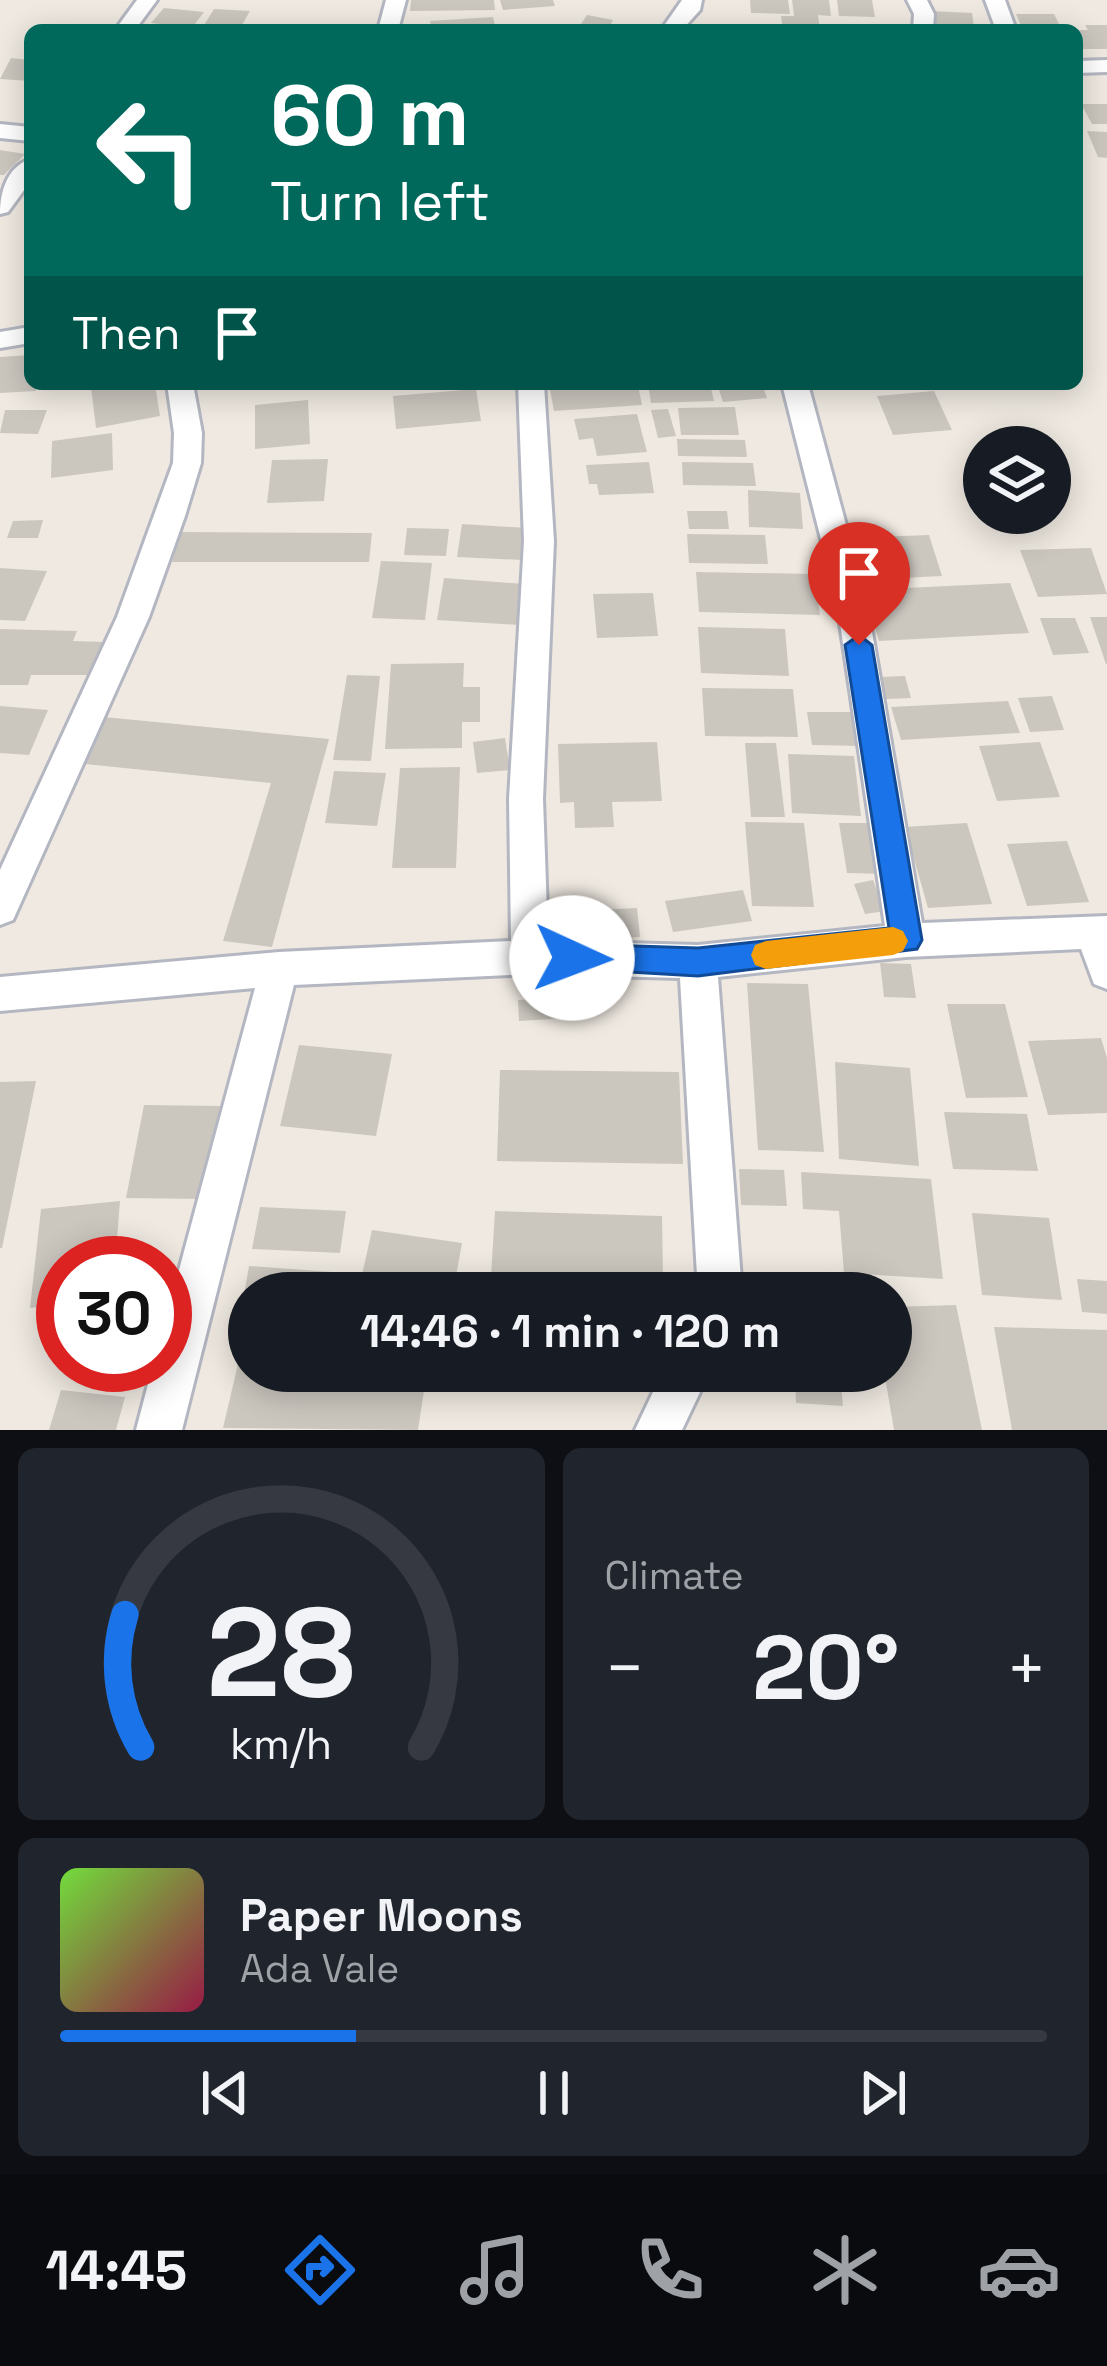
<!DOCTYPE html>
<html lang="en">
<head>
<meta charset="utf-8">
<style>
	:root { --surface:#171b24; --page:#20242c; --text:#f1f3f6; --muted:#9ea1a6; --line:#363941; --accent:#1a73e8 }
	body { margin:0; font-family:"Space Grotesk",sans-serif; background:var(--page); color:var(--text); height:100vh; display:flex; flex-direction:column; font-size:45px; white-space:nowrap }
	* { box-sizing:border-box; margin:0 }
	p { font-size:39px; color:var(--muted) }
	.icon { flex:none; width:66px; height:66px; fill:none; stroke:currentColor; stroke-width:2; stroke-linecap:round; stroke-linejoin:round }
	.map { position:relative; height:1430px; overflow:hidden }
	.sheet { display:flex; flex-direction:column; gap:18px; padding:18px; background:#0d0f14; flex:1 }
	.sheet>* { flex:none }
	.top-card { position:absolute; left:24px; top:24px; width:1059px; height:366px; border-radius:18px; box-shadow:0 6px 30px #0003; background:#00695c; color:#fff; overflow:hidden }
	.buttons { position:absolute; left:963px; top:426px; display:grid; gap:24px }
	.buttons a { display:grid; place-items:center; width:108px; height:108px; border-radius:50%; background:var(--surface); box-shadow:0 6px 30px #0003; font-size:60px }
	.speed { position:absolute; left:36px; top:1236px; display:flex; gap:24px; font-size:60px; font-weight:700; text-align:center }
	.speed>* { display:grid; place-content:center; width:156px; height:156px; border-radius:50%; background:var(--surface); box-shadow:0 6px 30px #0003; line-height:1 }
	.speed .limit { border:18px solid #d22; background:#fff; color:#111 }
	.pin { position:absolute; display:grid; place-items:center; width:102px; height:102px; color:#fff; margin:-123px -51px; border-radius:50% 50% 50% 0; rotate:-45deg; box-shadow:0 0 12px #0007 }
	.pin .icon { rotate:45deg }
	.me { position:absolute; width:132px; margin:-66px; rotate:92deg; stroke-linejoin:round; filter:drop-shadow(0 0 9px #0008) }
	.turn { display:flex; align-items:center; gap:42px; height:252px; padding:0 48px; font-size:54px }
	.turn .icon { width:156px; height:156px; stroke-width:2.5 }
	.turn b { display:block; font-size:84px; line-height:102px }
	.then { display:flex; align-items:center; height:114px; padding:0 48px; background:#0003; gap:24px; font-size:45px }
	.big { font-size:90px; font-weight:700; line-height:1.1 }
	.sheet .widget { flex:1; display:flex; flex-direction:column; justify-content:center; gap:18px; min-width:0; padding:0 42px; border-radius:18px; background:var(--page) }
	.sheet .dial { align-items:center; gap:0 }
	.dial svg { height:312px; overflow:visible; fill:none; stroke:var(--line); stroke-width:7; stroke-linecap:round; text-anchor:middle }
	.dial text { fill:var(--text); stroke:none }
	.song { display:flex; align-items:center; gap:36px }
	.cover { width:144px; height:144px; border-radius:18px; background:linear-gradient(135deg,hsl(100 70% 55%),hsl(340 70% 35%)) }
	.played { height:12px; border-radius:6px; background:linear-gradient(90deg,var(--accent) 30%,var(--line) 30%) }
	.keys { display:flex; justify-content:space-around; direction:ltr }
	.heat { display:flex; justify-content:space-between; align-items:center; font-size:66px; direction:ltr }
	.sheet .tiles { flex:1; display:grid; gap:18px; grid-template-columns:1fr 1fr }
	.widget:last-child { grid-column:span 2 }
	.trip { position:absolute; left:228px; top:1272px; width:684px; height:120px; border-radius:60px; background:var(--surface); box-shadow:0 6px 30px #0003; font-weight:700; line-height:120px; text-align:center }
	.menu { display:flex; height:192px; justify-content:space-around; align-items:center; background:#090b0e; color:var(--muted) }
	.menu .icon { width:84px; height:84px }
	.menu .current { color:var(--accent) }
	.menu b { font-size:54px; color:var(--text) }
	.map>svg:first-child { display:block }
	.building { fill:#cbc7bf }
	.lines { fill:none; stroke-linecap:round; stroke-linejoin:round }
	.street-casing { stroke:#b4b7c1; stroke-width:6 }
	.street { fill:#fff; fill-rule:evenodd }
	.route { fill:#1a73e8; stroke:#114b97; stroke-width:3 }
	.slow { fill:#f59e0b }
</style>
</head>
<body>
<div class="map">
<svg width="1107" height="1430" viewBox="0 0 1107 1430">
	<rect width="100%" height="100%" fill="#efe9e1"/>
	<path class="building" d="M411 0H494L495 10 410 11Z
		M500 0H553L555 6 503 10Z
		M750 0H788L790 14 751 13Z
		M792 0H829L831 16 818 15 820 30H783L781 16H794Z
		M837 0H872L875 17 839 16Z
		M164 8 204 12 192 28 151 23Z
		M214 9 250 11 239 30H201Z
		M931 11 972 13 974 27 933 25Z
		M1016 14H1054L1062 30H1023Z
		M587 15 613 20 611 24 616 25 612 30H577Z
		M493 17 496 30H432L430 21Z
		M1085 25H1107V49H1077V30H1088Z
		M11 58 30 60V81L0 79Z
		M1081 104H1107V124H1092Z
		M1087 131 1107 132V158L1098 157Z
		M0 150 25 154 4 175H0Z
		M30 355V384H37L36 391 0 393V357Z
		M111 384H155L160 416 96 428 91 387Z
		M648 384H710L714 401 651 403Z
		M717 384H762L767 398 723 402Z
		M638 385 642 405 554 411 550 390Z
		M476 389 481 421 396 429 393 396Z
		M934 391 952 430 893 435 877 396Z
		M308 400 310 444 255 449V405Z
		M735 407 739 435H681L678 408Z
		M668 409 676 436 658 438 651 410Z
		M5 410H47L38 434 0 433Z
		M637 414 647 452 597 456 593 438 579 440 574 419Z
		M112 433 113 470 51 478 52 441Z
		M677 439 745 440 747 457 678 456Z
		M328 459 324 501 267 503 272 460Z
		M649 462 654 493 599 495 597 484H589L586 465Z
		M682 462 753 463 756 486 683 485Z
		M748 490 800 493 803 529 749 527Z
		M687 511H727L729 529H689Z
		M43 520 38 538H7L13 521Z
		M462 524 527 528 523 560 457 557Z
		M407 528 449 529 446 556 404 555Z
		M179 532 372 533 369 562H172Z
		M687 534 765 535 768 564 689 563Z
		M929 535 942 576 862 580 850 538Z
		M1091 548 1107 594 1038 597 1020 550Z
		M381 561 432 563 425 620 372 618Z
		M0 568 47 571 25 621 0 620Z
		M696 572 814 574 820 615 699 612Z
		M444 578 524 584 519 625 437 620Z
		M1010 583 1029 633 879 641 864 590Z
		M653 593 658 636 597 638 593 594Z
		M1090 617H1107V664H1106Z
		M1040 618H1075L1089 653 1053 655Z
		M698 627 785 629 789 676 701 673Z
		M0 629 77 631 73 641 104 642 94 675H31L28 685H0Z
		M464 663 463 687H480V722H462V748L385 749 391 664Z
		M347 675 380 676 371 761 333 760Z
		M905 676 911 698 886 699 880 677Z
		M702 688 793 689 798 737 705 736Z
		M1052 696 1064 730 1030 732 1018 698Z
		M1008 701 1020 733 901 740 891 707Z
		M0 706 48 710 29 755 0 753Z
		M807 712H856L863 746 812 745Z
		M104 717 329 739 272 947 223 941 271 783 85 764Z
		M505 738 510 770 477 773 473 742Z
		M657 742 662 801 612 802 614 827 575 828 574 802 560 803 558 744Z
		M1040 742 1060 797 997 801 979 746Z
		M745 743H776L785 817H751Z
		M788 754 854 756 861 816 792 813Z
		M460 767 456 868H392L400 768Z
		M334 771 386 773 377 826 325 823Z
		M745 822 804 823 814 907 752 906Z
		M839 823H876L885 874 847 873Z
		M967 823 992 904 928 908 905 827Z
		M1067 841 1089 902 1027 906 1007 844Z
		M873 880 885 911 865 914 854 884Z
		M743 890 752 921 673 932 665 901Z
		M637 908 640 937 559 941 557 912Z
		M880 963 911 964 916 998 884 997Z
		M747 983 808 984 824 1152 758 1150Z
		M567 997 569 1018 519 1021 518 1000Z
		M947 1004H1005L1028 1097 966 1098Z
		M1101 1038 1107 1058V1113L1048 1115 1028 1041Z
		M299 1045 392 1054 376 1136 280 1126Z
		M835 1062 910 1068 919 1166 839 1159Z
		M500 1070 679 1072 683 1164 497 1161Z
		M36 1081 2 1248H0V1082Z
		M144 1105 220 1106 204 1199 126 1198Z
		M944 1112 1027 1114 1038 1171 953 1169Z
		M739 1169 784 1170 787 1206 741 1205Z
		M801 1172 931 1179 943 1279 844 1273 839 1211 803 1209Z
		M120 1201 115 1263H63V1304L30 1308 41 1209Z
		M260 1207 346 1211 340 1253 252 1249Z
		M495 1211 662 1216 663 1281 491 1276Z
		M972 1213 1049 1218 1062 1300 982 1295Z
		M372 1230 462 1243 453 1293H358Z
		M249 1266 332 1272 328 1293H249V1306H242Z
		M1077 1279 1107 1281V1314L1082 1312Z
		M761 1285 834 1289V1293H762Z
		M956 1305 982 1430H894L884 1371H891V1307Z
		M994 1327 1107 1330V1430H1012Z
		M245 1334 249 1335V1371H427L418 1430 223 1428Z
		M765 1371H867L868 1383 841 1382 843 1406 796 1403 795 1379 765 1377Z
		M61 1390 125 1397 116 1430H49Z"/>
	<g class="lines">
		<g class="street-casing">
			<path id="street" d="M137 0H157L135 30H115Z
				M386 0H406L398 30H378Z
				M682 0H702L700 10 682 30H661Z
				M907 0H927L934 14 933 30H913L914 14Z
				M985 0H1005L1016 30H996Z
				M1107 60V72L1077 73V61Z
				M0 124 30 127V141L0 138Z
				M30 159V182L8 212 0 214C0 192 7 167 30 159Z
				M30 327V343L0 348V332Z
				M167 384H193L202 433 201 463 185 516 149 617 13 920 0 925V870L117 617 173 463 174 433Z
				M518 384H544L554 541 543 799 548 941 698 945 885 926 837 603 782 384H808L867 603 922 923 1107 916V989L1094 984 1081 949 906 957 718 977 742 1293H698L680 978 530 974 294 985 182 1430H136L153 1365H165V1322L255 988 0 1011V977L279 952 511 941 509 799 524 541Z
				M663 1371H710L682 1430H635Z"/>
		</g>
		<use href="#street" class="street"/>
	</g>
	<path class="route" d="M859 635 872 645 922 940 917 949 698 976 561 968 556 958 561 948 572 944 698 948 889 928 845 645Z"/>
	<path class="slow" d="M893 927 903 931 908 941 903 951 893 955 766 969 755 965 751 955 755 945 766 941Z"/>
</svg>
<div class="buttons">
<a><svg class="icon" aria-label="layers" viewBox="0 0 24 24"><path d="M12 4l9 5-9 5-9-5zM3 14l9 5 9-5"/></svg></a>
</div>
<div class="speed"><div class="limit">30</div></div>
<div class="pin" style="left:859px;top:645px;background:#d93025"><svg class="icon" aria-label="arrive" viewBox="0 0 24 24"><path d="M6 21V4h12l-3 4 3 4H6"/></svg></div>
<svg class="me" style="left:572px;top:958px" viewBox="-20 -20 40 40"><circle r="19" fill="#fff"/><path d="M0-13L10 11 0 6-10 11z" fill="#1a73e8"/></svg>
<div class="trip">14:46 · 1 min · 120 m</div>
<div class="top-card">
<div class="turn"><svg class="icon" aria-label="left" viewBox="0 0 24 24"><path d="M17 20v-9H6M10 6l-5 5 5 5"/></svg><div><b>60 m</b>Turn left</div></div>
<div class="then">Then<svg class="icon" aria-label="arrive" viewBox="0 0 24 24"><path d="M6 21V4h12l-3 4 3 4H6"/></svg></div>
</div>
</div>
<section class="sheet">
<div class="tiles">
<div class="widget dial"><svg viewBox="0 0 100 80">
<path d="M14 69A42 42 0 1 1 86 69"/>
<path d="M14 69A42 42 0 0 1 10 35" stroke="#1a73e8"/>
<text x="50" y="56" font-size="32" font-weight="700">28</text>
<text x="50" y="72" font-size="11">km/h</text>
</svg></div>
<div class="widget"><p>Climate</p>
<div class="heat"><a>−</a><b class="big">20°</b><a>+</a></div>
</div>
<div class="widget">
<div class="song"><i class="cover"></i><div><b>Paper Moons</b><p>Ada Vale</p></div></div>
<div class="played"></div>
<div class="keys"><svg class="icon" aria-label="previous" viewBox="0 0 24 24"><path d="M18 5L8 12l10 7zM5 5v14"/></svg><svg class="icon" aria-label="pause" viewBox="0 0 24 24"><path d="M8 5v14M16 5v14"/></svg><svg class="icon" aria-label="next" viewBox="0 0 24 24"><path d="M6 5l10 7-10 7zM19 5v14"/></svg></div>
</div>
</div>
</section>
<nav class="menu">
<b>14:45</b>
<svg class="icon current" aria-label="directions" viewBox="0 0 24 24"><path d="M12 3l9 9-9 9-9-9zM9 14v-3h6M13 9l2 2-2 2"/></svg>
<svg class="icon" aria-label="music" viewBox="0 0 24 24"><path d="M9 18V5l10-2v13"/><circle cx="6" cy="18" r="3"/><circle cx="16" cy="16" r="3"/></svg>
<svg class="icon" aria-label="phone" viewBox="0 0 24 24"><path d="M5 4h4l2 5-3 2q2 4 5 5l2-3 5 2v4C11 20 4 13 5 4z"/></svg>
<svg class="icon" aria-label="climate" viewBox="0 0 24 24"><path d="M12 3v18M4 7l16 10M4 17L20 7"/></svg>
<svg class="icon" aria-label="car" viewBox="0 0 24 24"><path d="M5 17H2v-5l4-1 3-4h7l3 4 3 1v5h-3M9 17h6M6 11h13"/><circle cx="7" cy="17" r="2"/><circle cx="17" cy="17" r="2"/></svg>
</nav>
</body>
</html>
